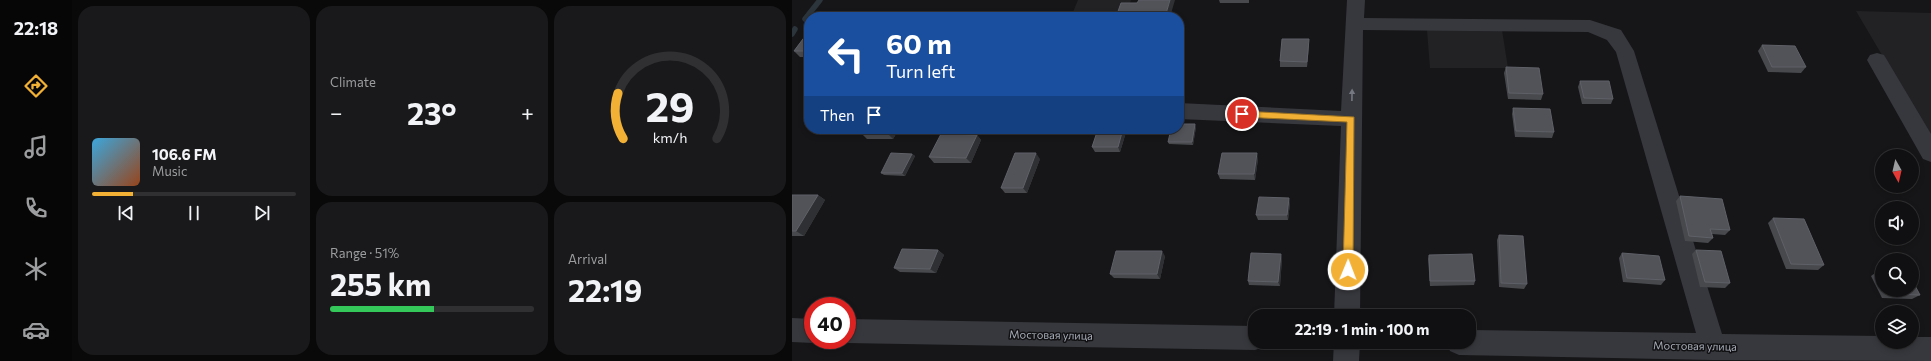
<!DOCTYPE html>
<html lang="en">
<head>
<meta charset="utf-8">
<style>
	:root { --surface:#101012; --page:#19191b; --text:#f1f3f6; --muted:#9c9d9f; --line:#303032; --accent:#f2b134 }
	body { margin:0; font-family:Commissioner,sans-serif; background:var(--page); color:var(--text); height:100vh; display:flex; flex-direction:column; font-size:15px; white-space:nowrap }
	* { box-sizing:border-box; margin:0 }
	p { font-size:13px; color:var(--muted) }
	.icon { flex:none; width:22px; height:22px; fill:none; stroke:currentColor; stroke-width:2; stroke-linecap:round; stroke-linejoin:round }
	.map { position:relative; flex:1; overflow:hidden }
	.side { display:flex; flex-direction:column; gap:6px; padding:6px; background:#09090a; width:720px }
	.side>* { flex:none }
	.hud { position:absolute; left:12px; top:12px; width:380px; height:122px; border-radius:16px; box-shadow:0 2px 6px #0003,0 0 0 1px var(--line); background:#1a4fa0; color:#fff; overflow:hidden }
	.needle { width:26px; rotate:172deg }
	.tools { position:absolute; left:1083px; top:149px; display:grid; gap:8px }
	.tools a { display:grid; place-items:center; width:44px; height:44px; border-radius:50%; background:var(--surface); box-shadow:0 2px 6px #0003,0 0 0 1px var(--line); font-size:20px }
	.speed { position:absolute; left:12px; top:297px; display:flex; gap:8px; font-size:20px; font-weight:700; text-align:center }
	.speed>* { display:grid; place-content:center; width:52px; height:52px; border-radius:50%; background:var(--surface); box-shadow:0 2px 6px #0003,0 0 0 1px var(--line); line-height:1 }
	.speed .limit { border:6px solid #d22; background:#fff; color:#111 }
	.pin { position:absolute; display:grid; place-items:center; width:34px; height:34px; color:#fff; margin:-17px; border:2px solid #fff; border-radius:50%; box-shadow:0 1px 4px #0007 }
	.me { position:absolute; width:44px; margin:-22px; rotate:1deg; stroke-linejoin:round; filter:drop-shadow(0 0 3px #0008) }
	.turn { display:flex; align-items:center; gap:14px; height:84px; padding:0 16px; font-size:18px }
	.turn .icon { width:52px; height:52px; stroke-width:2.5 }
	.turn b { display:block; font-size:28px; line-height:34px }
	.then { display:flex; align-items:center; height:38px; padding:0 16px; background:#0003; gap:8px; font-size:15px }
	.big { font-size:30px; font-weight:700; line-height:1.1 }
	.side .widget { flex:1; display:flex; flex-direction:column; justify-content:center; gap:6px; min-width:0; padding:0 14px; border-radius:16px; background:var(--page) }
	.side .dial { align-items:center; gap:0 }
	.dial svg { height:104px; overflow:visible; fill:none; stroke:var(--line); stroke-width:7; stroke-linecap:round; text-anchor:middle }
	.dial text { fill:var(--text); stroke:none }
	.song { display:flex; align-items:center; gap:12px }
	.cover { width:48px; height:48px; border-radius:6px; background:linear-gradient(135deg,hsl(200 70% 55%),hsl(20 70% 35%)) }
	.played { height:4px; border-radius:2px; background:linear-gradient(90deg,var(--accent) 20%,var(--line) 20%) }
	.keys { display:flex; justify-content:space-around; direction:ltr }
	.heat { display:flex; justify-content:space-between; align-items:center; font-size:22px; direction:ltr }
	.charge { height:6px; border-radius:3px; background:linear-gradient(90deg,#34c759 51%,var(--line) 0) }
	.side .tiles { flex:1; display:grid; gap:6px; grid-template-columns:repeat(3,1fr) }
	.widget:first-child { grid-row:span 2 }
	.trip { position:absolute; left:456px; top:309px; width:228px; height:40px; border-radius:16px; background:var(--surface); box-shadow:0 2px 6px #0003,0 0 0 1px var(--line); font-weight:700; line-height:40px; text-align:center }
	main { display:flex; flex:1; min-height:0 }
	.tab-bar { display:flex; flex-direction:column; width:72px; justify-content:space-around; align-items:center; background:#060607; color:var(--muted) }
	.tab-bar .icon { width:28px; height:28px }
	.tab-bar .active { color:var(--accent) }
	.tab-bar b { font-size:18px; color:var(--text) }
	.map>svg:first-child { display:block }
	.built { fill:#222225 }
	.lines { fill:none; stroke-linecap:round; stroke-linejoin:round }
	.stream { stroke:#2c353c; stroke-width:5.5 }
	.minor { fill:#37383d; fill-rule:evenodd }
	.wall { fill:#47494d }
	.shaded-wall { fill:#2f3033 }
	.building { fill:#525359; stroke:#5f6168 }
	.oneway { fill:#757881 }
	.route { fill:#f2b134; stroke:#9d7322 }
	.labels { text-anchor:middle; stroke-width:3; stroke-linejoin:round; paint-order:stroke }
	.street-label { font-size:11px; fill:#a8adb8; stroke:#111113 }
</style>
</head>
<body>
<main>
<nav class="tab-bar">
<b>22:18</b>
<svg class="icon active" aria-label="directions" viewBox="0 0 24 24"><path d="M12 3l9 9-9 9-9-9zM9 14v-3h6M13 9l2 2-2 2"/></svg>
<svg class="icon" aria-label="music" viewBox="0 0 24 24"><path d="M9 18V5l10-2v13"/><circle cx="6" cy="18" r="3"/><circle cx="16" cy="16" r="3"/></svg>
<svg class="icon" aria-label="phone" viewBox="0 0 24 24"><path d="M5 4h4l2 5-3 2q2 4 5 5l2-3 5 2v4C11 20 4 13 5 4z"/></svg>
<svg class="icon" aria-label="climate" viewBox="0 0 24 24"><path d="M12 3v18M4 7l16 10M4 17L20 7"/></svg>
<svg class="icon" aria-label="car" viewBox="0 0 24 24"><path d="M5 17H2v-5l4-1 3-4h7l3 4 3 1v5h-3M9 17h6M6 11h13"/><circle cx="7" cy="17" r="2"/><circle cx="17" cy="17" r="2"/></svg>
</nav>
<section class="side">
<div class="tiles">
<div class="widget">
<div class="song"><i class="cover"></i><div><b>106.6 FM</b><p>Music</p></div></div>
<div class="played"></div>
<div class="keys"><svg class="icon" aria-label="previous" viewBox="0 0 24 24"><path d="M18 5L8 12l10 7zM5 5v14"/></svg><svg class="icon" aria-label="pause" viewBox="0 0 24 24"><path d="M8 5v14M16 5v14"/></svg><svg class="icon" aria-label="next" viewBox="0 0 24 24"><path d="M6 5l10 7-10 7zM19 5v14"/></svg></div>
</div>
<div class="widget"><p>Climate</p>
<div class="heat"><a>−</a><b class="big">23°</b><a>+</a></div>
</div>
<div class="widget dial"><svg viewBox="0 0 100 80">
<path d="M14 69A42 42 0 1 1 86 69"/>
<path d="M14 69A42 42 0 0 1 10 34" stroke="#f2b134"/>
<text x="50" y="56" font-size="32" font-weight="700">29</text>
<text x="50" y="72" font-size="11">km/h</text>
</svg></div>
<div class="widget"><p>Range · 51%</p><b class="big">255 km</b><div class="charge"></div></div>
<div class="widget"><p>Arrival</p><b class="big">22:19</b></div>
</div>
</section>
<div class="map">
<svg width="1139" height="361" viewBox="0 0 1139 361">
	<rect width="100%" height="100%" fill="#161618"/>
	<path class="built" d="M286 0H339L333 17H279Z
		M1064 11 1139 13V138Z
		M635 30H710L716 68H638Z"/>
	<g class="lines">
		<path class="stream" d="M13 19 28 0
			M0 34 3 29"/>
		<path class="minor" d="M555 0H573L572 18 798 20 829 30 842 51 930 334 1090 336V342H1120V337H1139V361L921 360 667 355 658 351 654 342H677V330L904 333 824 52 815 40 796 32 571 30 568 316H542L549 126 387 119V103L549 111Z
			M1085 53 1092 55 1139 134V162L1131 159 1075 60 1078 55Z
			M0 318 21 319V340H29L21 343 0 342Z
			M55 319 463 326V342H474L472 347 463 350 55 343 47 340H55Z
			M542 342H568L567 361H541Z"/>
	</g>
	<path class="wall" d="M427 0H457V3H428Z
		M17 31V57H8L2 51Z
		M517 45 515 67H488V61Z
		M970 45 1014 67 1009 73 976 72 966 51Z
		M714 67 751 94 749 100 716 99 712 73Z
		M788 81 821 99 819 104H790L786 87Z
		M721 108 762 132 760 138 723 137 720 114Z
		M404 127 401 145 377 144 376 142Z
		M107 129 101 139H75L69 133Z
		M306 129H335L328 152H303L300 147Z
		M185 135 189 140 179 163H142L137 157Z
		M120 154 123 156 113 176 92 175 89 173Z
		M248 159 235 193H213L209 188Z
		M466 159 463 180 428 179 426 174Z
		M0 195H26L33 200 12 236H0Z
		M888 196 938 230 933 235 920 234 921 238 916 243 893 241 884 201Z
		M498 203 496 220H466L464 215Z
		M981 218 1032 265 1026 270 994 269 976 223Z
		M707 235 735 284 732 289 707 287 705 240Z
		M146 250 152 255 144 273 108 272 102 268Z
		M904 250 938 283 933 288 908 287 900 254Z
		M830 253 873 280 869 285 831 282 827 258Z
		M637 255 683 281 682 285 638 286 636 259Z
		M373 256 368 279 322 278 318 274Z
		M490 258 488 286 457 285 456 281Z
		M1086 271H1090V290H1120L1128 295 1120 299 1090 298 1079 276Z"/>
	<path class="shaded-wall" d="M378 0H383L378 17H373Z
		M517 39V45L515 67V62Z
		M391 76 393 81 389 100 387 94Z
		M403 124 404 127 401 145 400 142Z
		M99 129H107L101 139 96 134Z
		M331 129H335L328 152 326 147Z
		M185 135 189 140 179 163 174 158Z
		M244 153 248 159 235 193 231 188Z
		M465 153 466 159 463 180 462 174Z
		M120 154 123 156 113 176 110 173Z
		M26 195 33 200 12 236 4 231Z
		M497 198 498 203 496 220 495 215Z
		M146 250 152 255 144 273 138 269Z
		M370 251 373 256 368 279 365 274Z
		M489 254 490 258 488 286 486 282Z"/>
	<path class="building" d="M347 0H378L373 17H324L329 3H345Z
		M17 31V51H2Z
		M490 39H517L515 62 488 61Z
		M970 45 1003 46 1014 67H980Z
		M714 67 747 68 751 94 717 93Z
		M387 76H391L387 94Z
		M788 81H817L821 99 792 98Z
		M721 108 758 109 762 132 724 131Z
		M387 124H403L400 142H376L379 129H387Z
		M72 129H99L96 134 69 133Z
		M306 129H331L326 147H300Z
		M149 134 185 135 174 158 137 157Z
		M99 153 120 154 110 173H89Z
		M223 153H244L231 188H209Z
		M430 153H465L462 174H426Z
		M0 195H26L4 231H0Z
		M888 196 930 199 938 230 918 229 921 238 897 236Z
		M467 197 497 198 495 215H464Z
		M981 218 1012 219 1032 265 999 264Z
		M707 235 731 236 735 284 709 283Z
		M110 249 146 250 138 269 102 268Z
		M904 250 929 251 938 283 913 282Z
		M324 251H370L365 274H318Z
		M459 253 489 254 486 282 456 281Z
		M830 253 867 256 873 280 835 278Z
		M680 254 683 281H638L637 255Z
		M1086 271H1090V279Z
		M1120 280 1128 295 1097 294 1095 290H1120Z"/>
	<defs><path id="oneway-solid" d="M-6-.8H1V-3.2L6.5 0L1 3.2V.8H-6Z"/></defs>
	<use class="oneway" href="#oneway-solid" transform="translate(560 95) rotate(-89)"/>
	<path class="route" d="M450 111 562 117 561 270 560 274H553L551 270 555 122 450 117 445 114Z"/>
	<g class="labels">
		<g class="street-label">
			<text transform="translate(259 335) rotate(1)" y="4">Мостовая улица</text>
			<text transform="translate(903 346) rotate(1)" y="4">Мостовая улица</text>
		</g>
	</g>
</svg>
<div class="tools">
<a><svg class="needle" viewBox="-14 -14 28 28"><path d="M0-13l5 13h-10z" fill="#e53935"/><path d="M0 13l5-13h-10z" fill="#9c9d9f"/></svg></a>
<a><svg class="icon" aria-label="sound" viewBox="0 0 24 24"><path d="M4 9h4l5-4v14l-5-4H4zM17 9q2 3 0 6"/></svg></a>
<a><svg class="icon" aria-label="search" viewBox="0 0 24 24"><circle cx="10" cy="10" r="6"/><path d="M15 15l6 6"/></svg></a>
<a><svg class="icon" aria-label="layers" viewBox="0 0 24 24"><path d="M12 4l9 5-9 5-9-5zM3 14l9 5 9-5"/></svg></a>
</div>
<div class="speed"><div class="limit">40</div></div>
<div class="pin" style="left:450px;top:114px;background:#d93025"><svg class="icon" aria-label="arrive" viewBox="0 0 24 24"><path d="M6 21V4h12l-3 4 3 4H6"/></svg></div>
<svg class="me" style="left:556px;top:270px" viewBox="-20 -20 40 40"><circle r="17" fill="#f2b134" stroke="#fff" stroke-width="3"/><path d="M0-11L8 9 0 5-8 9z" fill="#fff"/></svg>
<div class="trip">22:19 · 1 min · 100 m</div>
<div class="hud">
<div class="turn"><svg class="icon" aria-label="left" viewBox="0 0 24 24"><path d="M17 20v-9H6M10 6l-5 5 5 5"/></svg><div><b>60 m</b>Turn left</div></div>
<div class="then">Then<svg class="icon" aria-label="arrive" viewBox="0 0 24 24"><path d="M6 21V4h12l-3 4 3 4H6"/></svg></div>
</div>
</div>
</main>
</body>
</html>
